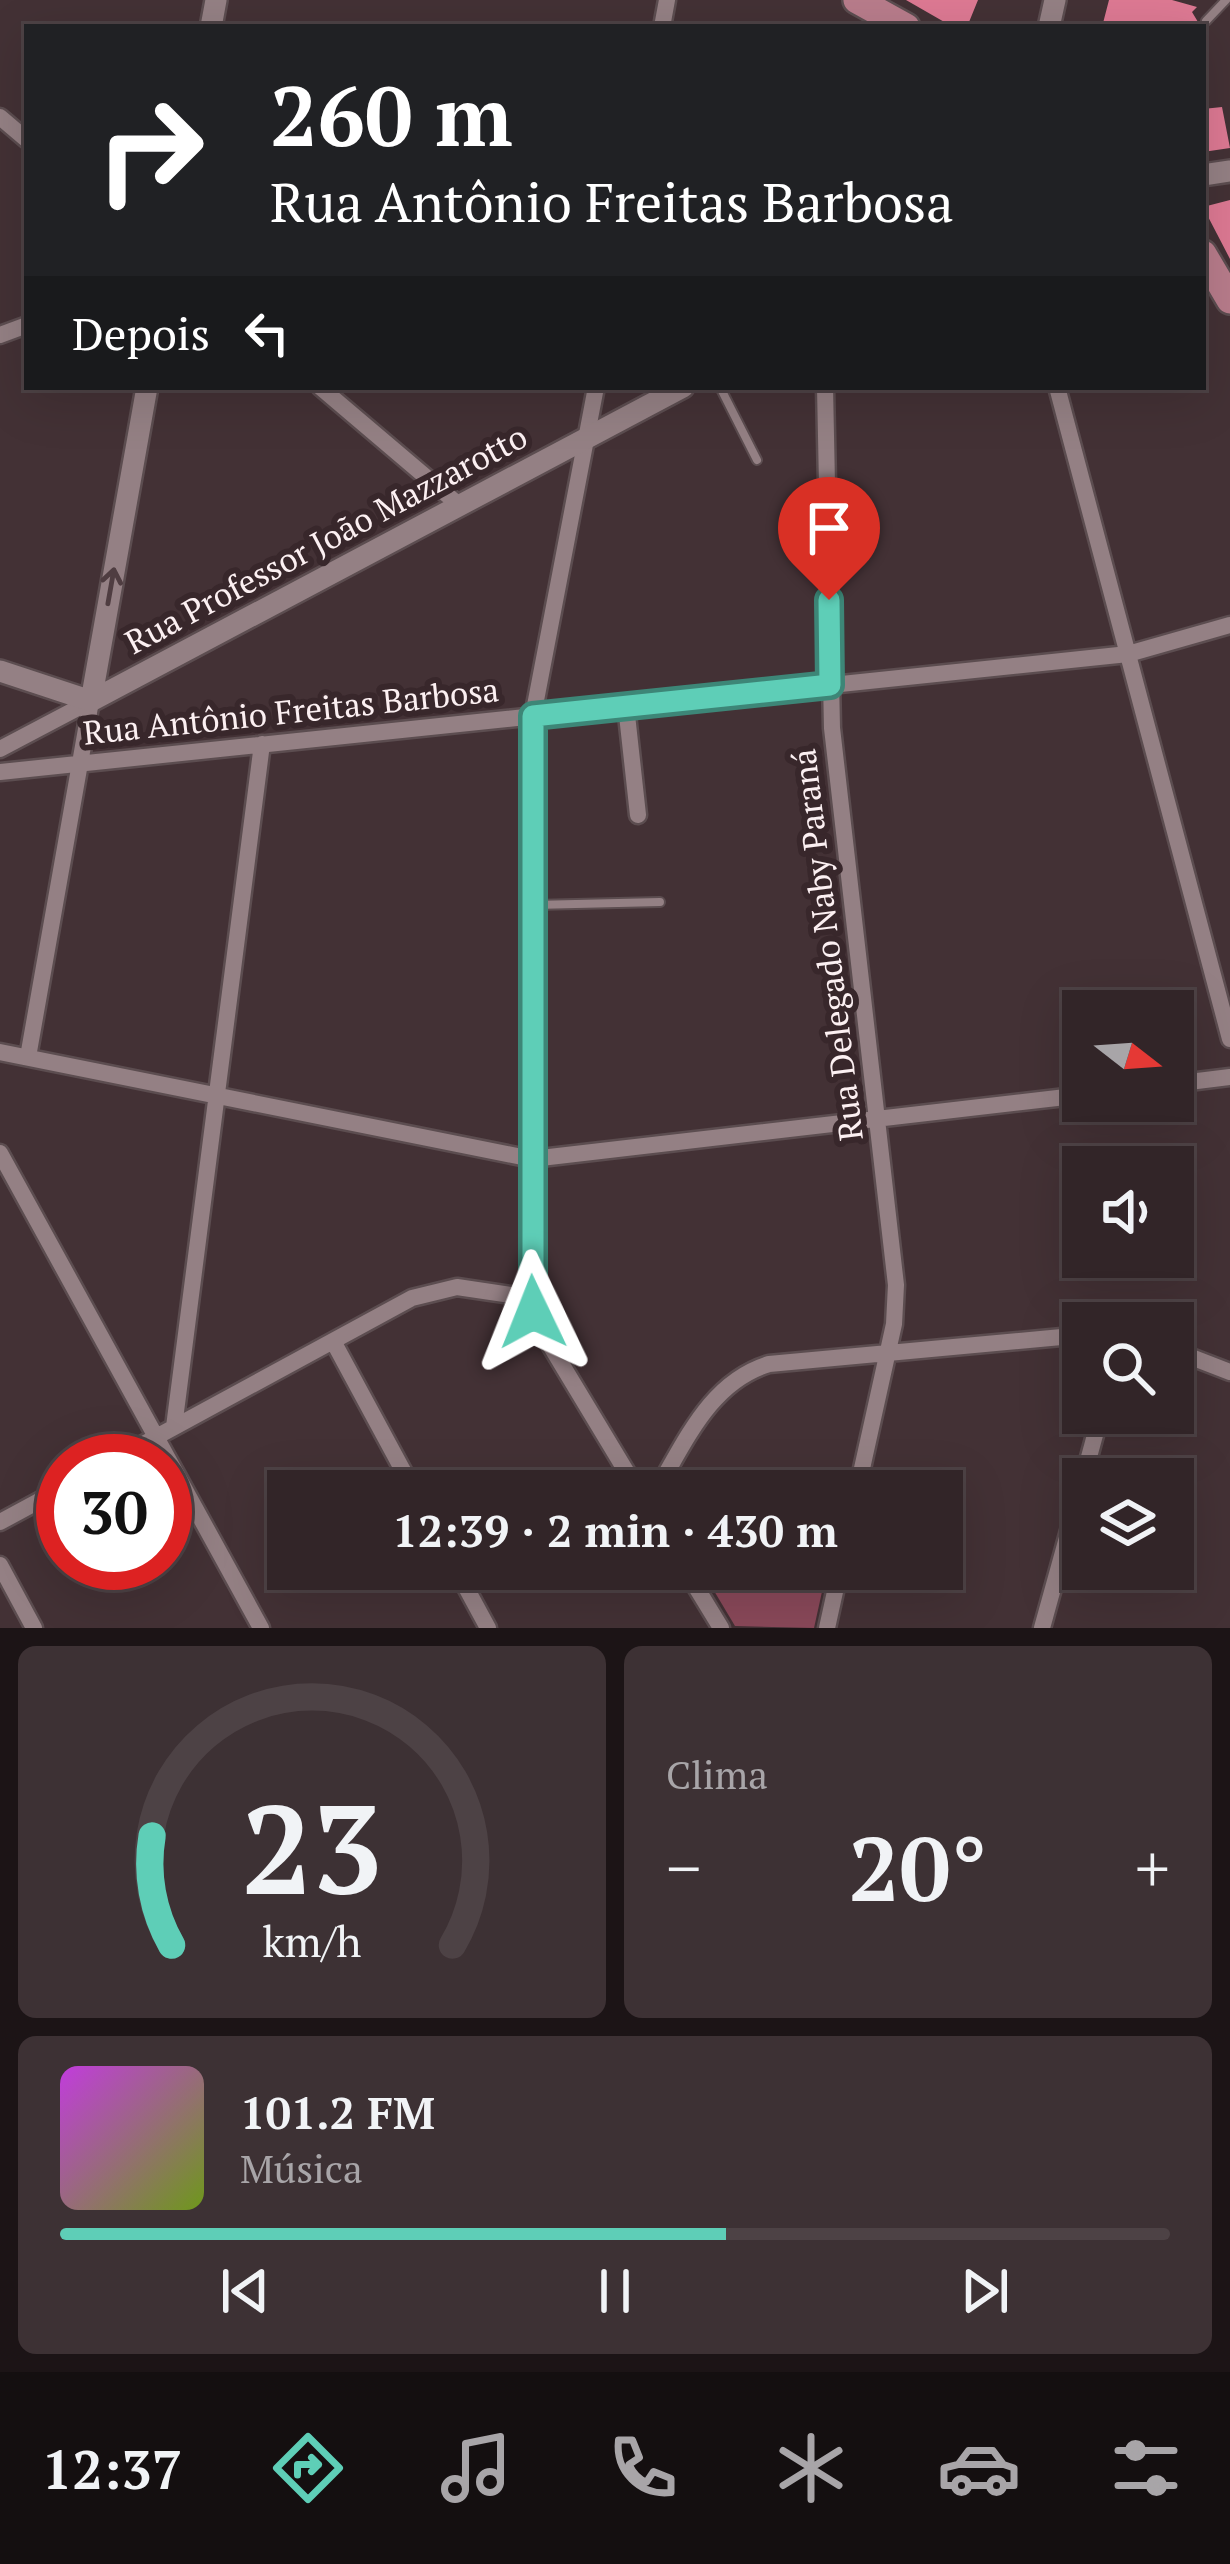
<!DOCTYPE html>
<html lang="pt">
<head>
<meta charset="utf-8">
<style>
	:root { --surface:#322528; --page:#3d3134; --text:#f1f3f6; --muted:#a8a5a8; --line:#4d4245; --accent:#5eceb7 }
	body { margin:0; font-family:"PT Serif",serif; background:var(--page); color:var(--text); height:100vh; display:flex; flex-direction:column; font-size:45px; white-space:nowrap }
	* { box-sizing:border-box; margin:0 }
	p { font-size:39px; color:var(--muted) }
	.icon { flex:none; width:66px; height:66px; fill:none; stroke:currentColor; stroke-width:2; stroke-linecap:round; stroke-linejoin:round }
	.map { position:relative; height:1628px; overflow:hidden }
	.details { display:flex; flex-direction:column; gap:18px; padding:18px; background:#1c1416; flex:1 }
	.details>* { flex:none }
	.hud { position:absolute; left:24px; top:24px; width:1182px; height:366px; border-radius:0px; box-shadow:0 12px 48px #0002,0 0 0 3px var(--line); background:#202124; color:#fff; overflow:hidden }
	.needle { width:78px; rotate:107deg }
	.buttons { position:absolute; left:1062px; top:990px; display:grid; gap:24px }
	.buttons a { display:grid; place-items:center; width:132px; height:132px; border-radius:0px; background:var(--surface); box-shadow:0 12px 48px #0002,0 0 0 3px var(--line); font-size:60px }
	.speed { position:absolute; left:36px; top:1434px; display:flex; gap:24px; font-size:60px; font-weight:700; text-align:center }
	.speed>* { display:grid; place-content:center; width:156px; height:156px; border-radius:50%; background:var(--surface); box-shadow:0 12px 48px #0002,0 0 0 3px var(--line); line-height:1 }
	.speed .limit { border:18px solid #d22; background:#fff; color:#111 }
	.pin { position:absolute; display:grid; place-items:center; width:102px; height:102px; color:#fff; margin:-123px -51px; border-radius:50% 50% 50% 0; rotate:-45deg; box-shadow:0 0 12px #0007 }
	.pin .icon { rotate:45deg }
	.me { position:absolute; width:132px; margin:-66px; rotate:358deg; stroke-linejoin:round; filter:drop-shadow(0 0 9px #0008) }
	.turn { display:flex; align-items:center; gap:42px; height:252px; padding:0 48px; font-size:54px }
	.turn .icon { width:156px; height:156px; stroke-width:2.5 }
	.turn b { display:block; font-size:84px; line-height:102px }
	.then { display:flex; align-items:center; height:114px; padding:0 48px; background:#0003; gap:24px; font-size:45px }
	.big { font-size:90px; font-weight:600; line-height:1.1 }
	.details .tile { flex:1; display:flex; flex-direction:column; justify-content:center; gap:18px; min-width:0; padding:0 42px; border-radius:18px; background:var(--page) }
	.details .dial { align-items:center; gap:0 }
	.dial svg { height:312px; overflow:visible; fill:none; stroke:var(--line); stroke-width:7; stroke-linecap:round; text-anchor:middle }
	.dial text { fill:var(--text); stroke:none }
	.song { display:flex; align-items:center; gap:36px }
	.cover { width:144px; height:144px; border-radius:18px; background:linear-gradient(135deg,hsl(290 70% 55%),hsl(80 70% 35%)) }
	.played { height:12px; border-radius:6px; background:linear-gradient(90deg,var(--accent) 60%,var(--line) 60%) }
	.keys { display:flex; justify-content:space-around; direction:ltr }
	.heat { display:flex; justify-content:space-between; align-items:center; font-size:66px; direction:ltr }
	.details .tiles { flex:1; display:grid; gap:18px; grid-template-columns:1fr 1fr }
	.tile:last-child { grid-column:span 2 }
	.trip { position:absolute; left:267px; top:1470px; width:696px; height:120px; border-radius:0px; background:var(--surface); box-shadow:0 12px 48px #0002,0 0 0 3px var(--line); font-weight:600; line-height:120px; text-align:center }
	.menu { display:flex; height:192px; justify-content:space-around; align-items:center; background:#140f10; color:var(--muted) }
	.menu .icon { width:84px; height:84px }
	.menu .current { color:var(--accent) }
	.menu b { font-size:54px; color:var(--text) }
	.map>svg:first-child { display:block }
	.green { fill:#894859 }
	.building { fill:#dd7993 }
	.lines { fill:none; stroke-linecap:round; stroke-linejoin:round }
	.service-casing { stroke:#5c4d50; stroke-width:12 }
	.minor-casing { stroke:#5c4d50; stroke-width:21 }
	.tertiary-casing { stroke:#5c4d50; stroke-width:26 }
	.primary-casing { stroke:#5c4d50; stroke-width:32 }
	.service { stroke:#948084; stroke-width:8 }
	.minor { stroke:#948084; stroke-width:16 }
	.tertiary { stroke:#948084; stroke-width:21 }
	.primary { stroke:#b87c8b; stroke-width:27 }
	.oneway { stroke:#4f3d41 }
	.route-casing { stroke:#3d8677; stroke-width:30 }
	.route { stroke:#5eceb7; stroke-width:21 }
	.labels { text-anchor:middle; stroke-width:12; stroke-linejoin:round; paint-order:stroke }
	.street-label { font-size:33px; fill:#fcf0f2; stroke:#38272b }
</style>
</head>
<body>
<div class="map">
<svg width="1230" height="1628" viewBox="0 0 1230 1628">
	<rect width="100%" height="100%" fill="#433135"/>
	<path class="green" d="M701 1569H827L814 1628 735 1626Z"/>
	<path class="building" d="M906 0H978L967 27H953Z
		M1109 0H1172L1197 7 1192 12 1201 27H1185L1181 21 1173 27H1102Z
		M1222 107 1230 148 1203 152V109Z
		M1230 200V259L1203 207Z"/>
	<g class="lines">
		<g class="service-casing">
			<path id="service" d="M1206 21 1226 0
				M720 387 757 460
				M534 905 660 902"/>
		</g>
		<g class="minor-casing">
			<path id="minor" d="M662 27 667 0
				M0 117 27 140
				M0 335 27 325
				M320 387 459 505
				M596 387 533 716 531 1298 538 1325 638 1491
				M825 387 832 728 896 1285 894 1324 857 1491
				M1057 387 1230 1039
				M626 706 638 815
				M0 749 91 701
				M0 772 1128 654 1230 625
				M0 1052 532 1159 1083 1095
				M28 1057 91 701
				M1173 1084 1230 1077
				M0 1153 261 1628
				M333 1341 414 1491
				M1173 1350 1230 1372
				M174 1427 262 744
				M112 1461 412 1298 457 1287 531 1298
				M1083 1479 1101 1413
				M656 1491C686 1441 710 1382 769 1364L1083 1335
				M0 1522 63 1488
				M0 1565 34 1628
				M456 1569 488 1628
				M685 1569 721 1628
				M827 1628 840 1569
				M1042 1628 1083 1480"/>
		</g>
		<g class="tertiary-casing">
			<path id="tertiary" d="M211 27 216 0
				M1049 27 1055 0
				M1203 175 1230 171
				M0 671 91 701
				M91 701 683 387
				M91 701 147 387"/>
		</g>
		<g class="primary-casing">
			<path id="primary" d="M857 0 906 27
				M1203 254 1230 300"/>
		</g>
		<use href="#service" class="service"/>
		<use href="#minor" class="minor"/>
		<use href="#tertiary" class="tertiary"/>
		<use href="#primary" class="primary"/>
	</g>
	<defs><path id="oneway-shaft" d="M-6 0H5M1.5-3L5.5 0L1.5 3" fill="none" stroke-width="1.6" stroke-linecap="round" stroke-linejoin="round" transform="scale(3)"/></defs>
	<use class="oneway" href="#oneway-shaft" transform="translate(111 586) rotate(-80)"/>
	<g class="lines">
		<g class="route-casing">
			<path id="route" d="M533 1312V716L830 685 829 600"/>
		</g>
		<use href="#route" class="route"/>
	</g>
	<g class="labels">
		<g class="street-label">
			<text transform="translate(326 539) rotate(-28)" y="12">Rua Professor João Mazzarotto</text>
			<text transform="translate(291 711) rotate(-6)" y="12">Rua Antônio Freitas Barbosa</text>
			<text transform="translate(827 945) rotate(-97)" y="12">Rua Delegado Naby Paraná</text>
		</g>
	</g>
</svg>
<div class="buttons">
<a><svg class="needle" viewBox="-14 -14 28 28"><path d="M0-13l5 13h-10z" fill="#e53935"/><path d="M0 13l5-13h-10z" fill="#a8a5a8"/></svg></a>
<a><svg class="icon" aria-label="sound" viewBox="0 0 24 24"><path d="M4 9h4l5-4v14l-5-4H4zM17 9q2 3 0 6"/></svg></a>
<a><svg class="icon" aria-label="search" viewBox="0 0 24 24"><circle cx="10" cy="10" r="6"/><path d="M15 15l6 6"/></svg></a>
<a><svg class="icon" aria-label="layers" viewBox="0 0 24 24"><path d="M12 4l9 5-9 5-9-5zM3 14l9 5 9-5"/></svg></a>
</div>
<div class="speed"><div class="limit">30</div></div>
<div class="pin" style="left:829px;top:600px;background:#d93025"><svg class="icon" aria-label="arrive" viewBox="0 0 24 24"><path d="M6 21V4h12l-3 4 3 4H6"/></svg></div>
<svg class="me" style="left:533px;top:1312px" viewBox="-20 -20 40 40"><path d="M0-17L14 15 0 8-14 15z" fill="#5eceb7" stroke="#fff" stroke-width="4"/></svg>
<div class="trip">12:39 · 2 min · 430 m</div>
<div class="hud">
<div class="turn"><svg class="icon" aria-label="right" viewBox="0 0 24 24"><path d="M7 20v-9h11M14 6l5 5-5 5"/></svg><div><b>260 m</b>Rua Antônio Freitas Barbosa</div></div>
<div class="then">Depois<svg class="icon" aria-label="left" viewBox="0 0 24 24"><path d="M17 20v-9H6M10 6l-5 5 5 5"/></svg></div>
</div>
</div>
<section class="details">
<div class="tiles">
<div class="tile dial"><svg viewBox="0 0 100 80">
<path d="M14 69A42 42 0 1 1 86 69"/>
<path d="M14 69A42 42 0 0 1 9 41" stroke="#5eceb7"/>
<text x="50" y="56" font-size="32" font-weight="700">23</text>
<text x="50" y="72" font-size="11">km/h</text>
</svg></div>
<div class="tile"><p>Clima</p>
<div class="heat"><a>−</a><b class="big">20°</b><a>+</a></div>
</div>
<div class="tile">
<div class="song"><i class="cover"></i><div><b>101.2 FM</b><p>Música</p></div></div>
<div class="played"></div>
<div class="keys"><svg class="icon" aria-label="previous" viewBox="0 0 24 24"><path d="M18 5L8 12l10 7zM5 5v14"/></svg><svg class="icon" aria-label="pause" viewBox="0 0 24 24"><path d="M8 5v14M16 5v14"/></svg><svg class="icon" aria-label="next" viewBox="0 0 24 24"><path d="M6 5l10 7-10 7zM19 5v14"/></svg></div>
</div>
</div>
</section>
<nav class="menu">
<b>12:37</b>
<svg class="icon current" aria-label="directions" viewBox="0 0 24 24"><path d="M12 3l9 9-9 9-9-9zM9 14v-3h6M13 9l2 2-2 2"/></svg>
<svg class="icon" aria-label="music" viewBox="0 0 24 24"><path d="M9 18V5l10-2v13"/><circle cx="6" cy="18" r="3"/><circle cx="16" cy="16" r="3"/></svg>
<svg class="icon" aria-label="phone" viewBox="0 0 24 24"><path d="M5 4h4l2 5-3 2q2 4 5 5l2-3 5 2v4C11 20 4 13 5 4z"/></svg>
<svg class="icon" aria-label="climate" viewBox="0 0 24 24"><path d="M12 3v18M4 7l16 10M4 17L20 7"/></svg>
<svg class="icon" aria-label="car" viewBox="0 0 24 24"><path d="M5 17H2v-5l4-1 3-4h7l3 4 3 1v5h-3M9 17h6M6 11h13"/><circle cx="7" cy="17" r="2"/><circle cx="17" cy="17" r="2"/></svg>
<svg class="icon" aria-label="filters" viewBox="0 0 24 24"><path d="M4 7h16M4 17h16"/><circle cx="9" cy="7" r="2"/><circle cx="15" cy="17" r="2"/></svg>
</nav>
</body>
</html>
